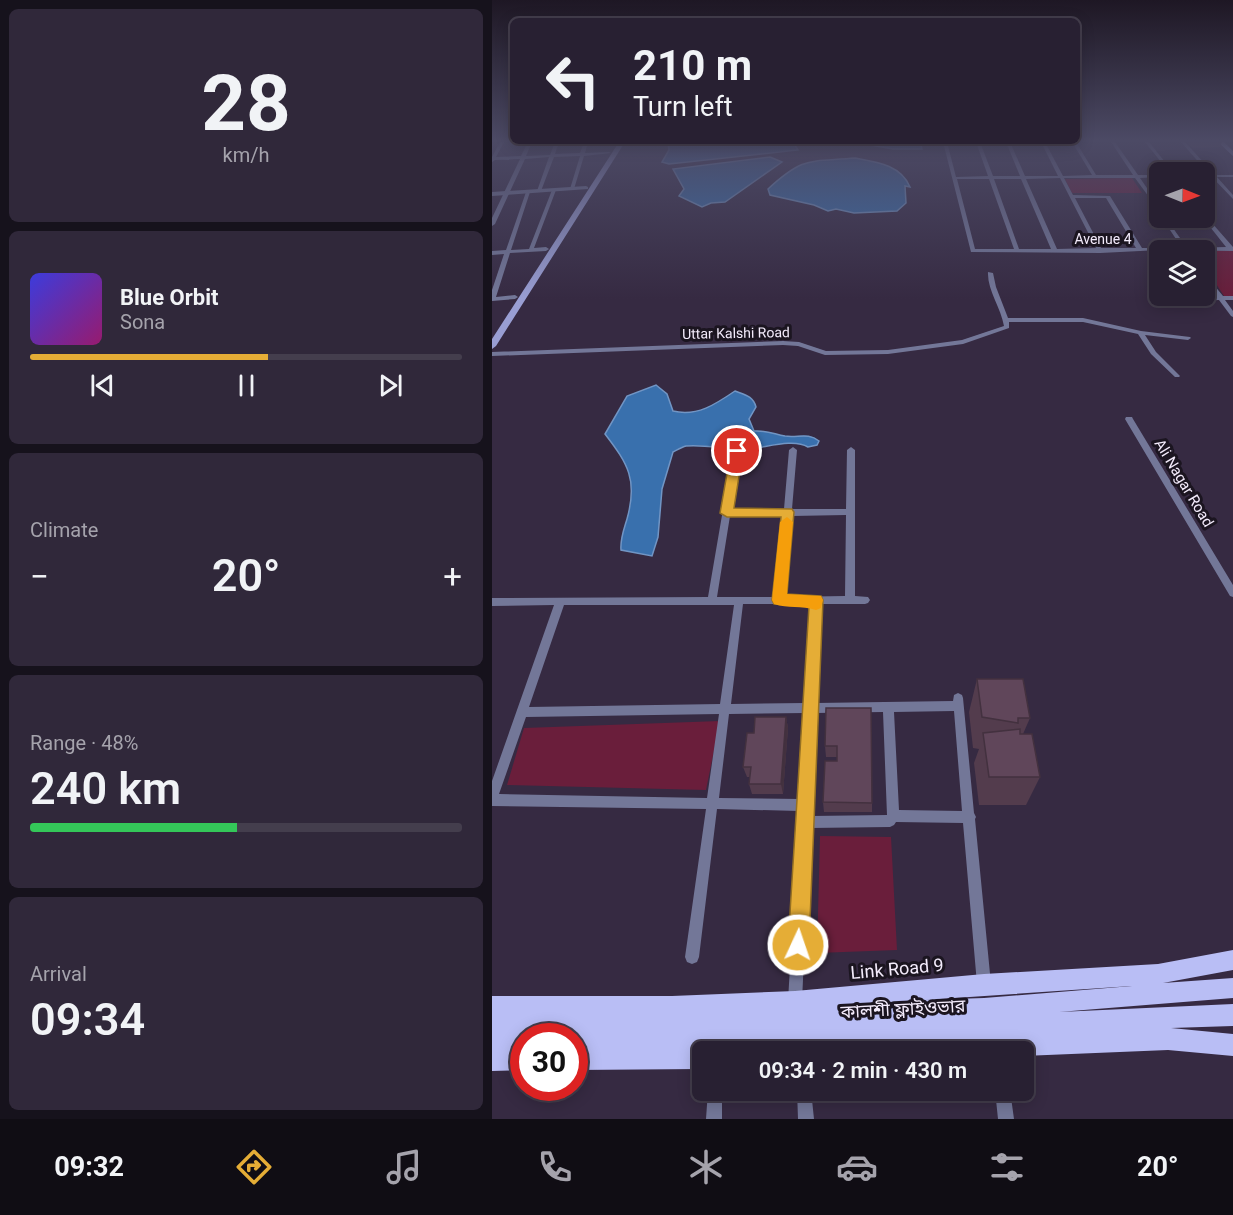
<!DOCTYPE html>
<html lang="en">
<head>
<meta charset="utf-8">
<style>
	:root { --surface:#282032; --page:#30283a; --text:#f1f3f6; --muted:#a5a3ac; --line:#443e4d; --accent:#e5ad36 }
	body { margin:0; font-family:Roboto,"Noto Sans Bengali",sans-serif; background:var(--page); color:var(--text); height:100vh; display:flex; flex-direction:column; font-size:22px; white-space:nowrap }
	* { box-sizing:border-box; margin:0 }
	p { font-size:20px; color:var(--muted) }
	.icon { flex:none; width:33px; height:33px; fill:none; stroke:currentColor; stroke-width:2; stroke-linecap:round; stroke-linejoin:round }
	.map { position:relative; flex:1; overflow:hidden }
	.drawer { display:flex; flex-direction:column; gap:9px; padding:9px; background:#16121c; width:492px }
	.drawer>* { flex:none }
	.guide { position:absolute; left:18px; top:18px; width:570px; height:126px; border-radius:9px; box-shadow:0 3px 15px #0003,0 0 0 2px var(--line); background:#282032; color:var(--text); overflow:hidden }
	.needle { width:39px; rotate:91deg }
	.controls { position:absolute; left:657px; top:162px; display:grid; gap:12px }
	.controls a { display:grid; place-items:center; width:66px; height:66px; border-radius:9px; background:var(--surface); box-shadow:0 3px 15px #0003,0 0 0 2px var(--line); font-size:30px }
	.speed { position:absolute; left:18px; top:1023px; display:flex; gap:12px; font-size:30px; font-weight:700; text-align:center }
	.speed>* { display:grid; place-content:center; width:78px; height:78px; border-radius:50%; background:var(--surface); box-shadow:0 3px 15px #0003,0 0 0 2px var(--line); line-height:1 }
	.speed .limit { border:9px solid #d22; background:#fff; color:#111 }
	.pin { position:absolute; display:grid; place-items:center; width:51px; height:51px; color:#fff; margin:-26px; border:3px solid #fff; border-radius:50%; box-shadow:0 2px 6px #0007 }
	.me { position:absolute; width:66px; margin:-33px; rotate:3deg; stroke-linejoin:round; filter:drop-shadow(0 0 4px #0008) }
	.turn { display:flex; align-items:center; gap:21px; height:126px; padding:0 24px; font-size:27px }
	.turn .icon { width:78px; height:78px; stroke-width:2.5 }
	.turn b { display:block; font-size:42px; line-height:51px }
	.big { font-size:45px; font-weight:600; line-height:1.1 }
	.drawer .card { flex:1; display:flex; flex-direction:column; justify-content:center; gap:9px; min-width:0; padding:0 21px; border-radius:9px; background:var(--page) }
	.drawer .dial { align-items:center; gap:0 }
	.dial b { font-size:78px; line-height:1 }
	.song { display:flex; align-items:center; gap:18px }
	.cover { width:72px; height:72px; border-radius:9px; background:linear-gradient(135deg,hsl(240 70% 55%),hsl(320 70% 35%)) }
	.played { height:6px; border-radius:3px; background:linear-gradient(90deg,var(--accent) 55%,var(--line) 55%) }
	.keys { display:flex; justify-content:space-around; direction:ltr }
	.heat { display:flex; justify-content:space-between; align-items:center; font-size:33px; direction:ltr }
	.charge { height:9px; border-radius:4px; background:linear-gradient(90deg,#34c759 48%,var(--line) 0) }
	.trip { position:absolute; left:200px; top:1041px; width:342px; height:60px; border-radius:9px; background:var(--surface); box-shadow:0 3px 15px #0003,0 0 0 2px var(--line); font-weight:600; line-height:60px; text-align:center }
	.tabs { display:flex; height:96px; justify-content:space-around; align-items:center; background:#100d14; color:var(--muted) }
	.tabs .icon { width:42px; height:42px }
	.tabs .on { color:var(--accent) }
	.tabs b { font-size:27px; color:var(--text) }
	main { display:flex; flex:1; min-height:0 }
	.map>svg:first-child { display:block }
	.green { fill:#6a1e3b }
	.water { fill:#3970ad; stroke:#7195c4; stroke-width:1.5 }
	.lines { fill:none; stroke-linecap:round; stroke-linejoin:round }
	.minor { fill:#737798; fill-rule:evenodd }
	.tertiary { fill:#737798; fill-rule:evenodd }
	.secondary { fill:#999ed3; fill-rule:evenodd }
	.primary { fill:#b9bef5; fill-rule:evenodd }
	.wall { fill:#533c4d }
	.shaded-wall { fill:#43313f }
	.building { fill:#60465a; stroke:#43313f; stroke-width:1.5 }
	.route { fill:#e5ad36; stroke:#957023; stroke-width:1.5 }
	.slow { fill:#f59e0b }
	.labels { text-anchor:middle; stroke-width:6; stroke-linejoin:round; paint-order:stroke }
	.far-street-label { font-size:14px; fill:#f3ebfb; stroke:#1b1520 }
	.street-label { font-size:15px; fill:#f3ebfb; stroke:#1b1520 }
	.near-street-label { font-size:18px; fill:#f3ebfb; stroke:#1b1520 }
</style>
</head>
<body>
<main>
<section class="drawer">
<div class="card dial"><b>28</b><p>km/h</p></div>
<div class="card">
<div class="song"><i class="cover"></i><div><b>Blue Orbit</b><p>Sona</p></div></div>
<div class="played"></div>
<div class="keys"><svg class="icon" aria-label="previous" viewBox="0 0 24 24"><path d="M18 5L8 12l10 7zM5 5v14"/></svg><svg class="icon" aria-label="pause" viewBox="0 0 24 24"><path d="M8 5v14M16 5v14"/></svg><svg class="icon" aria-label="next" viewBox="0 0 24 24"><path d="M6 5l10 7-10 7zM19 5v14"/></svg></div>
</div>
<div class="card"><p>Climate</p>
<div class="heat"><a>−</a><b class="big">20°</b><a>+</a></div>
</div>
<div class="card"><p>Range · 48%</p><b class="big">240 km</b><div class="charge"></div></div>
<div class="card"><p>Arrival</p><b class="big">09:34</b></div>
</section>
<div class="map">
<svg width="741" height="1119" viewBox="0 0 741 1119">
	<rect width="100%" height="100%" fill="#362a42"/>
	<path class="green" d="M640 178 650 193H580L573 179Z
		M741 250V296H732L713 267 712 251Z
		M228 721 214 790 15 785 32 728Z
		M328 836 399 837 405 950 325 953Z"/>
	<path class="water" d="M176 142H301L306 150 177 164 170 162 177 150Z
		M377 142H428L430 149H401L379 145Z
		M278 157 290 162 233 202 219 203 210 207 187 196 192 189 181 169Z
		M363 158C385 162 409 165 418 187L413 186 414 203 405 211 362 213 344 209 336 211 322 205 278 195 276 189C312 156 317 162 363 158Z
		M164 385 175 394 181 411C205 417 224 404 243 391 253 395 261 396 264 407L257 419 262 431C274 430 282 434 293 436 306 438 316 432 327 441L325 445 316 447C301 438 273 448 256 449 237 450 213 444 194 446 190 447 185 450 181 452L170 489 166 537 160 556 129 550C128 539 132 529 135 519 146 480 136 464 113 434L135 396Z"/>
	<g class="lines">
		<path class="minor" d="M8 142H12L4 157 29 156 36 142H40L34 156 58 155 63 142H67L63 154 88 153 92 142H96L93 153 117 152 119 153 92 156 82 189 80 190 78 189 88 156 62 157 49 191 47 192 45 191 57 157 33 159 3 224 0 226V218L28 159 3 160 0 162V157Z
			M451 142H455L464 177 496 176 484 142H488L501 176H528L514 142H518L533 176H566L549 142H553L571 176 600 175 580 142H584L604 175H641L619 142H623L646 175H668V177L648 178 668 207V212L643 178H572L581 195 618 196 650 248H690L670 218H674L695 248 734 247 711 218H712V214L741 247V251L668 250 608 253 479 252ZM568 178 604 248 565 249 534 179ZM465 179H497L522 249H483ZM502 179H529L559 249H527ZM583 198H614L644 248H609Z
			M653 142H657L681 172H677Z
			M689 142H693L723 175H741V177H725L741 195V199L720 177H712V175H718Z
			M62 189 64 190 42 248 54 247 57 249 54 251 18 253 4 297 23 295 26 297 23 299 0 301V290L12 254 0 255V251L14 250 34 192 36 191 38 192 19 250 37 249 60 190Z
			M496 272 501 273 504 287 516 318H591L649 331 698 337 699 338 696 340 653 335 664 352 688 376 687 377H683L659 354 646 334 591 322H517V328L471 344 396 354 333 355 306 346 291 345 0 356V352L291 341 307 342 334 351 396 350 470 340 512 326C509 308 495 290 496 272Z
			M712 273 731 296H741V300H733L741 311V317L739 316 727 300 701 301 698 299 701 297H725L712 280Z
			M634 417H640L641 419 741 585V597L738 596 633 419Z
			M301 447 305 450 300 509H354L355 450 359 447 363 450V596L376 597 378 600 376 603 373 604H329L324 703 461 701 462 695 466 693 470 695 471 698 482 813 484 817 483 819 499 984 497 989 492 991 487 989 485 984 471 823 404 822 402 825 398 827 318 828 310 1001 308 1006 303 1008 298 1006 296 1001 307 811 225 809 207 957 205 962 200 964 195 962 193 957 214 809 0 806V781L62 605 0 606V598L216 597 241 451 245 448 249 451 239 510 292 509 297 450ZM354 515 353 596 293 597 300 516ZM238 516H291L284 597H225ZM251 604H319L313 703 239 704ZM72 605H242L228 704 37 707ZM462 711 470 811 407 810 402 712ZM391 712 395 815 319 816 323 713ZM313 713 308 799 227 798 237 714ZM227 714 215 798 7 794 34 717Z
			M216 1090H230V1119H214Z
			M305 1090H319L322 1119H306Z
			M503 1090H518L522 1119H506Z"/>
		<path class="tertiary" d="M94 186 96 187V189L0 196V192Z"/>
		<path class="secondary" d="M127 142H133L4 346 0 349V339Z
			M726 142H732L741 151V156Z"/>
		<path class="primary" d="M741 950V970L671 983 741 978V998L567 1012 741 1004V1026L679 1028 741 1034V1056L676 1050 531 1056V1052H349L354 1044 217 1050 218 1052H210V1069L82 1070V1036H74L78 1034 32 1036V1070L0 1071V996H180L303 991 492 974 666 964ZM640 986 492 998 433 1000Z"/>
	</g>
	<path class="wall" d="M695 142H730L728 147 701 148Z
		M485 679 538 718 531 734 548 777 534 805H487L482 763 487 749 481 748 477 712Z
		M334 708 380 803V812H332L331 802 345 761V757H334L333 746Z
		M294 717 296 728 291 794H260L257 784 258 777H255L251 767 262 733Z"/>
	<path class="shaded-wall" d="M294 717 296 728 291 794 289 784Z"/>
	<path class="building" d="M485 679H531L538 718H526V723L490 717Z
		M334 708H379L380 803 331 802 333 761H345V746H333Z
		M263 717H294L289 784H257L259 767H251L255 733H262Z
		M528 729V734H540L548 777H497L491 733Z"/>
	<linearGradient id="sky" x2="0" y2="1"><stop stop-color="#1e1724"/><stop offset="0.47" stop-color="#4c4a65"/><stop offset="1" stop-color="#4c4a65" stop-opacity="0"/></linearGradient>
	<rect width="741" height="299" fill="url(#sky)"/>
	<path class="route" d="M245 447 251 451 242 508 300 509 302 512 295 594 329 596 331 600 317 945 314 952 306 955 299 952 296 945 317 606 282 604 280 600 289 517H235L228 513 239 451Z"/>
	<path class="slow" d="M295 517 301 522 295 594 329 596 331 600 329 608 324 610C309 605 296 609 282 604L280 600 288 522Z"/>
	<g class="labels">
		<g class="far-street-label">
			<text x="611" y="244">Avenue 4</text>
			<text transform="translate(244 333) rotate(-1)" y="5">Uttar Kalshi Road</text>
		</g>
		<g class="street-label">
			<text transform="translate(692 483) rotate(59)" y="5">Ali Nagar Road</text>
		</g>
		<g class="near-street-label">
			<text transform="translate(405 969) rotate(-5)" y="6">Link Road 9</text>
			<text transform="translate(411 1009) rotate(-3)" y="6">কালশী ফ্লাইওভার</text>
		</g>
	</g>
</svg>
<div class="controls">
<a><svg class="needle" viewBox="-14 -14 28 28"><path d="M0-13l5 13h-10z" fill="#e53935"/><path d="M0 13l5-13h-10z" fill="#a5a3ac"/></svg></a>
<a><svg class="icon" aria-label="layers" viewBox="0 0 24 24"><path d="M12 4l9 5-9 5-9-5zM3 14l9 5 9-5"/></svg></a>
</div>
<div class="speed"><div class="limit">30</div></div>
<div class="pin" style="left:245px;top:451px;background:#d93025"><svg class="icon" aria-label="arrive" viewBox="0 0 24 24"><path d="M6 21V4h12l-3 4 3 4H6"/></svg></div>
<svg class="me" style="left:306px;top:945px" viewBox="-20 -20 40 40"><circle r="17" fill="#e5ad36" stroke="#fff" stroke-width="3"/><path d="M0-11L8 9 0 5-8 9z" fill="#fff"/></svg>
<div class="trip">09:34 · 2 min · 430 m</div>
<div class="guide">
<div class="turn"><svg class="icon" aria-label="left" viewBox="0 0 24 24"><path d="M17 20v-9H6M10 6l-5 5 5 5"/></svg><div><b>210 m</b>Turn left</div></div>
</div>
</div>
</main>
<nav class="tabs">
<b>09:32</b>
<svg class="icon on" aria-label="directions" viewBox="0 0 24 24"><path d="M12 3l9 9-9 9-9-9zM9 14v-3h6M13 9l2 2-2 2"/></svg>
<svg class="icon" aria-label="music" viewBox="0 0 24 24"><path d="M9 18V5l10-2v13"/><circle cx="6" cy="18" r="3"/><circle cx="16" cy="16" r="3"/></svg>
<svg class="icon" aria-label="phone" viewBox="0 0 24 24"><path d="M5 4h4l2 5-3 2q2 4 5 5l2-3 5 2v4C11 20 4 13 5 4z"/></svg>
<svg class="icon" aria-label="climate" viewBox="0 0 24 24"><path d="M12 3v18M4 7l16 10M4 17L20 7"/></svg>
<svg class="icon" aria-label="car" viewBox="0 0 24 24"><path d="M5 17H2v-5l4-1 3-4h7l3 4 3 1v5h-3M9 17h6M6 11h13"/><circle cx="7" cy="17" r="2"/><circle cx="17" cy="17" r="2"/></svg>
<svg class="icon" aria-label="filters" viewBox="0 0 24 24"><path d="M4 7h16M4 17h16"/><circle cx="9" cy="7" r="2"/><circle cx="15" cy="17" r="2"/></svg>
<b>20°</b>
</nav>
</body>
</html>
